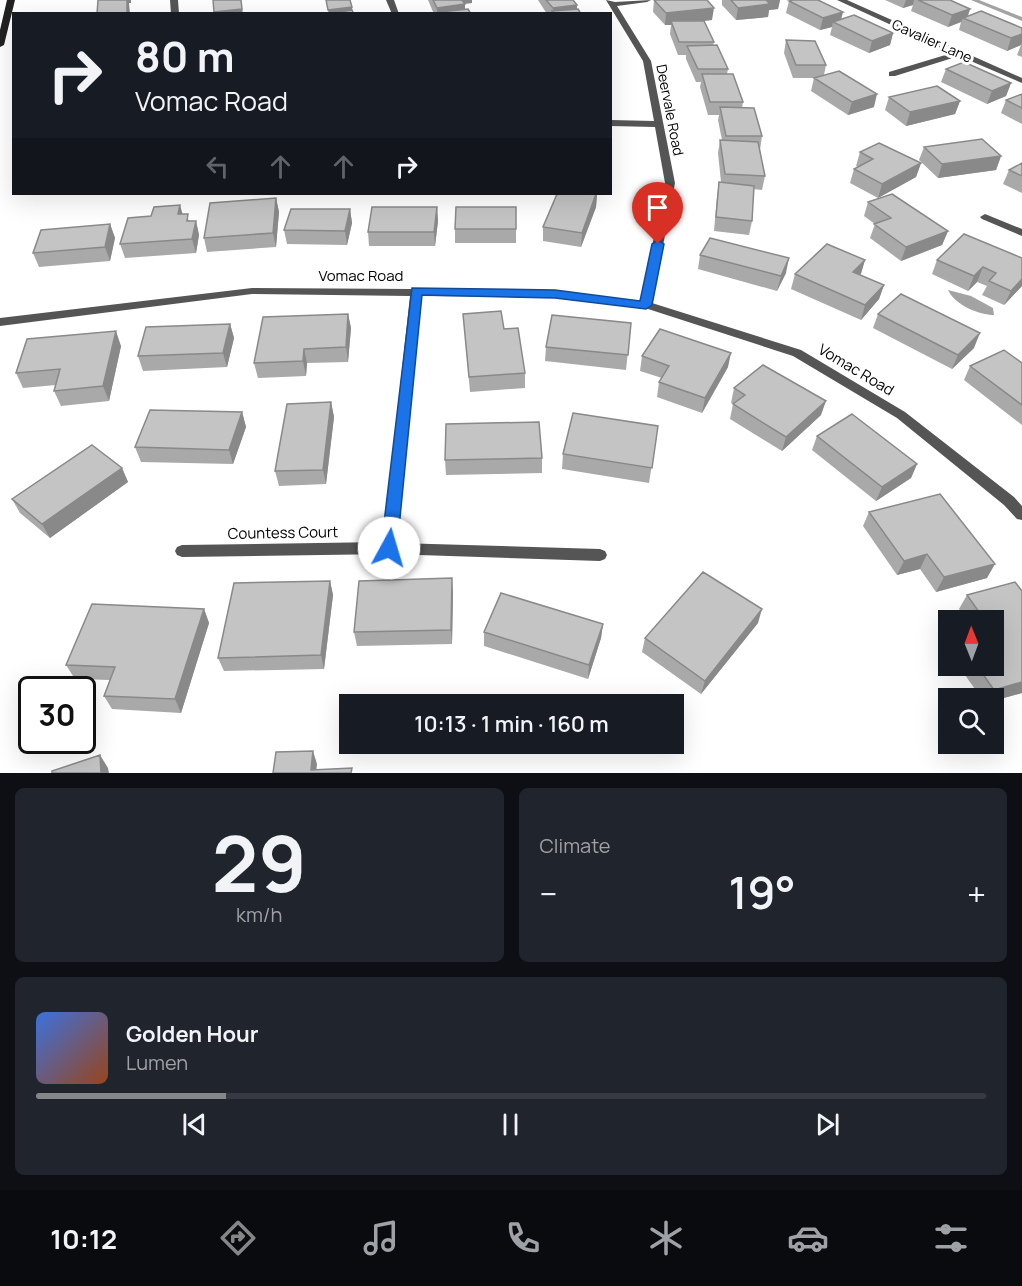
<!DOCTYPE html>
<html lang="en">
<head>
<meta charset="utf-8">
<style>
	:root { --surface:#171b24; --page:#20242c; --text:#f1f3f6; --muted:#9ea1a6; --line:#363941; --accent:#858687 }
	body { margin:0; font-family:Manrope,sans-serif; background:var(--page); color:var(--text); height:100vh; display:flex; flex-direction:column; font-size:22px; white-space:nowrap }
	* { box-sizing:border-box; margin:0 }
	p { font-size:20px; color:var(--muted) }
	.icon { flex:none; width:33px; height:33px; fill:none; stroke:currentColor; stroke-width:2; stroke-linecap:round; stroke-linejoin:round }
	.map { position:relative; height:773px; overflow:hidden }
	.drawer { display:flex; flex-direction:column; gap:15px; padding:15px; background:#0d0f14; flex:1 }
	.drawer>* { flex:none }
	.guide { position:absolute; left:12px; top:12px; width:600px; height:183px; border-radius:0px; box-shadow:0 6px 24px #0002; background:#171b24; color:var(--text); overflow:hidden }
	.needle { width:39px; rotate:359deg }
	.buttons { position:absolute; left:938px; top:610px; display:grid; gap:12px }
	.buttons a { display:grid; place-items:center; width:66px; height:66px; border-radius:0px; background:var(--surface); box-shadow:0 6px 24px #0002; font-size:30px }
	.speed { position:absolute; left:18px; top:676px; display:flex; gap:12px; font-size:30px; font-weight:700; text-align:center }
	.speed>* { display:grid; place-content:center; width:78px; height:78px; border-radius:50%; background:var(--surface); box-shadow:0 6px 24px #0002; line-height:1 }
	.speed .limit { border:3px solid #111; border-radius:9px; background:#fff; color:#111 }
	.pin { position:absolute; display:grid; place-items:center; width:51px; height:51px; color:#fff; margin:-62px -26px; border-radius:50% 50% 50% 0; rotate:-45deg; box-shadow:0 0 6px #0007 }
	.pin .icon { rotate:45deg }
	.me { position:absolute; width:66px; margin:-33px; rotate:6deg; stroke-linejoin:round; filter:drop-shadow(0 0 4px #0008) }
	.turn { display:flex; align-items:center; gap:21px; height:126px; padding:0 24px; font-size:27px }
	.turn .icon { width:78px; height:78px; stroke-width:2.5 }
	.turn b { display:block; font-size:42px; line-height:51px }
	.lanes { display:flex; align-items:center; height:57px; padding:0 24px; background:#0003; justify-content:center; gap:30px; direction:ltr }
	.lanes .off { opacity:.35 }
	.big { font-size:45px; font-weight:600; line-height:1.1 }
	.drawer .card { flex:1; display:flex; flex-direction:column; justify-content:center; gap:9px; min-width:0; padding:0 21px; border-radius:9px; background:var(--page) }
	.drawer .dial { align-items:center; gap:0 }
	.dial b { font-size:78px; line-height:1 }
	.song { display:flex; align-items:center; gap:18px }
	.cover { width:72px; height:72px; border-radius:9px; background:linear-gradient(135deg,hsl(220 70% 55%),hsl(20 70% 35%)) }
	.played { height:6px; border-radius:3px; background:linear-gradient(90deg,var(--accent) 20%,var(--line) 20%) }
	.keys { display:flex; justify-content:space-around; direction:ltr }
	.heat { display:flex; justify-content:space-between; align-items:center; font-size:33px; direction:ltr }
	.drawer .tiles { flex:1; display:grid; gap:15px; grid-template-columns:1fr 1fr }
	.card:last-child { grid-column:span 2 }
	.trip { position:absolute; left:339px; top:694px; width:345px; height:60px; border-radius:0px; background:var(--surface); box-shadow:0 6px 24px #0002; font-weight:600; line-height:60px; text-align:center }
	.tabs { display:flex; height:96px; justify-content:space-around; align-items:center; background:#090b0e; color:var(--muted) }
	.tabs .icon { width:42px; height:42px }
	.tabs .on { color:var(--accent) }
	.tabs b { font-size:27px; color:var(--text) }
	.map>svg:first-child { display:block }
	.water { fill:#a3a3a3 }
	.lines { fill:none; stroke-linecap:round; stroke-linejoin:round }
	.stream { fill:#a3a3a3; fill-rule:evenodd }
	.street { fill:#555; fill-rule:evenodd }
	.secondary { fill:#222; fill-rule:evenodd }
	.wall { fill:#a9a9a9 }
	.shaded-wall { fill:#898989 }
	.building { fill:#c4c4c4; stroke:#898989; stroke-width:1.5 }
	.route { fill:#1a73e8; stroke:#114b97; stroke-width:1.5 }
	.labels { text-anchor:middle; stroke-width:6; stroke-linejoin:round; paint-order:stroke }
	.far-street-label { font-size:14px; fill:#000; stroke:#fff }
	.street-label { font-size:15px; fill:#000; stroke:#fff }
</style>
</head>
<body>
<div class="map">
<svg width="1022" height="773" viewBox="0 0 1022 773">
	<rect width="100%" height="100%" fill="#fff"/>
	<path class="water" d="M948 290 971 296 993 308 994 315C979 315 955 305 948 290Z"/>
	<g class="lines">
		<path class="stream" d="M971 0H979L1022 17V21Z"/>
		<path class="street" d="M170 0H178L179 14H171Z
			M386 0H394L399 14H392Z
			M606 0 615 2 651 0 647 2 617 6 651 61 675 183 652 303 801 350 905 412 1014 497 1022 506V520L1017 519 1004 505 897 418 793 356 645 308 554 297 421 296 397 543 600 549 605 551 607 555 605 559 600 561 389 554 182 557 177 555 175 551 177 547 182 545 383 542 410 296 252 294 0 326V318L252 288 412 289 416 288 420 289 554 291 641 301 665 183 655 127 610 126V120L654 121 643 61Z
			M837 0H847L1022 78V83L959 56 895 76H889V72L952 53Z
			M985 214 1022 229V236L982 219 980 217Z"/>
		<path class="secondary" d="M7 0H15L4 45 0 47V30Z"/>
	</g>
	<path class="wall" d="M428 0H472V3L464 4 465 9 471 14H434Z
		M538 0H573L577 5V9L581 14H547Z
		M654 0 712 20 703 21 714 42 713 45 728 69 727 74 743 102 742 108 762 136 760 150 765 176 762 190 753 189 752 221 749 235 714 231 717 196 719 182H721L718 153 720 140H722L718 120 719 115H708L700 87 701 82H696L686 59V55H678L670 34 671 25H665L653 12Z
		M722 0H780L778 9 769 10 768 17 736 20 722 5Z
		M885 0H950L970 9 968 16 1022 28V57L1017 55 1021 45 1007 51 959 30 961 22 948 27 911 11 913 5 903 8Z
		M789 1 841 20 893 33 890 45 869 53 830 35 832 27 820 30 786 13Z
		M786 40 826 65 824 75 874 107 848 115 811 91 814 78H793L784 53Z
		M946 69 1011 83 1006 96 987 104 941 82Z
		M610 86 612 92 611 105H610Z
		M1022 94V124L1001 113 1006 100Z
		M889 97 960 101 955 114 906 126 885 110Z
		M924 147 1001 156 996 170 938 178 919 160Z
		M860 152 921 163 916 177 878 198 850 183 854 169 858 167 856 166Z
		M1022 163V193L1003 184 1009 170Z
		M597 194 596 207 581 247 543 241V227Z
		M276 198 279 212 276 247 207 252 204 238Z
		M868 202 948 231 942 245 901 261 870 238 875 224 864 216Z
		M437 207 438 221 435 246H369L368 232Z
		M516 207V243H455V229Z
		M350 209 352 223 347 245 287 244 284 230Z
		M182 214 190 221H196L199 235 196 253 125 258 120 244Z
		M110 224 115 238 110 261 39 267 33 253Z
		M964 234 1022 286 1004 305 982 295 987 286 977 282 968 291 932 274 937 260Z
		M700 255 786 273 777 291 698 269Z
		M865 260 860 275 884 285 879 299 861 320 791 289 795 274Z
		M348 314 351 328 348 362 307 363 306 376 258 378 254 363Z
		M463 314 504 329 525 373V388L470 392Z
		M878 314 974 348 952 369 873 328Z
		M631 323 626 370 545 361 546 347Z
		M230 324 234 338 227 367 143 371 138 356Z
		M121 346 109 401 61 406 54 391 56 385 23 388 16 373Z
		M642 356 728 367 702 413 657 397 659 382 662 378 640 371Z
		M1022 363V425L964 380 970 366Z
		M734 388 821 415 782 451 730 419 733 404 731 403Z
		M331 402 334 417 326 484 279 486 275 471Z
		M242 412 246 427 233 464 141 462 135 447Z
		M658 426 649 483 562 469 563 454Z
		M817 436 917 464 911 478 876 501 812 450Z
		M542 458V473L446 475 445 460Z
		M122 468 128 482 50 538 20 513 12 499Z
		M869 512 987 578 936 592 920 569 897 575 863 526Z
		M330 581 333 595 324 669 224 671 218 658Z
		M1022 591V693L993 701V699H982L960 668 961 666H993V621H968L959 609 967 595Z
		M453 592 452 644 357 646 354 632Z
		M204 609 209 623 181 713 112 709 104 696 110 680 75 679 66 665Z
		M758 623 701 694 642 652 645 638Z
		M603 624 601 638 588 679 484 646V632Z"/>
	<path class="shaded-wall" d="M99 0H131V3H129L130 14H127Z
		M458 0H472V3L459 4Z
		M764 0H780L778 9 769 10 768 17 736 20 738 8Z
		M906 0H914L913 5 903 8Z
		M241 1 243 14H214V12Z
		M465 4V14L440 12V14H437V8Z
		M577 5V14L553 12V8Z
		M352 7 353 14H329L328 10Z
		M714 8 712 20 672 24 671 21V25H665L666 13Z
		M970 9 966 20 963 18 961 22 948 27 952 15Z
		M843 12 840 24 833 22 832 27 820 30 823 18Z
		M893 33 890 45 869 53 872 41Z
		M1022 34V42L1021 45 1007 51 1011 38Z
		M1011 83 1006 96 987 104 992 91Z
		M877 94 874 107 848 115 852 102Z
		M960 101 955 114 906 126 910 112Z
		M1001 156 996 170 938 178 942 164Z
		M921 163 916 177 878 198 882 184Z
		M597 194 596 207 581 247 582 233Z
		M276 198 279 212 276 247 273 233Z
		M180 205 184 219 178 214Z
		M437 207 438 221 435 246 434 232Z
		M350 209 352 223 347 245 345 231Z
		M196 221 199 235 196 253 192 239Z
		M110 224 115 238 110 261 105 247Z
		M948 231 942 245 901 261 906 247Z
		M789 258 786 273 777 291 781 276Z
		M865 260 861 274 849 286 853 272Z
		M983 267 977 282 968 291 974 276Z
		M1022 279V286L1004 305 1011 291Z
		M884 285 879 299 861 320 865 305Z
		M348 314 351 328 348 362 346 347Z
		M230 324 234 338 227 367 223 353Z
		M116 331 121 346 109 401 103 386Z
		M980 333 974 348 952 369 958 355Z
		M304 349 307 363 306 376 303 361Z
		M731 353 728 367 702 413 705 398Z
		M826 401 821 415 782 451 786 437Z
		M331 402 334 417 326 484 323 470Z
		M242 412 246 427 233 464 229 450Z
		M917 464 911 478 876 501 882 487Z
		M122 468 128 482 50 538 42 524Z
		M927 554 920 569 897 575 904 561Z
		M995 564 987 578 936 592 944 577Z
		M452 578 453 592 452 644 451 630Z
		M330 581 333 595 324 669 321 655Z
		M204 609 209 623 181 713 175 699Z
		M762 609 758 623 701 694 705 681Z
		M603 624 601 638 588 679 589 665Z
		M1022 682V693L993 701V699H988L994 690Z
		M313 751 317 764 316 773 311 770Z
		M100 755 108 768 109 773H101Z"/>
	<path class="building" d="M98 0H127V14H97Z
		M213 0H241L242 9 214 12Z
		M326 0H350L352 7 328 10Z
		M433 0H462L465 4 437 8Z
		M546 0H573L577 5 553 8Z
		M654 0H707L714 8 666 13Z
		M731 0H766L770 4 738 8Z
		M793 0H818L843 12 823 18 789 1Z
		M918 0H950L970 9 952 15Z
		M468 9 471 14H441L440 12Z
		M578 9 581 14H553L552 11Z
		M352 10 354 14H328Z
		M981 11 1022 28V34L1011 38 963 18Z
		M854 15 893 33 872 41 833 22Z
		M671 21H704L714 42H679Z
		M786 40 815 41 826 65H796Z
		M717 45 728 69H698L687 46Z
		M964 62 1011 83 992 91 946 69Z
		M839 71 877 94 852 102 814 78Z
		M702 74H733L743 102H710Z
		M937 86 960 101 910 112 889 97Z
		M1022 94V108L1006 100Z
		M720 107 754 108 762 136H726Z
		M982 139 1001 156 942 164 924 147Z
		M720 140 758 142 765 176 725 174Z
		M879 143 921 163 882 184 854 169 873 159 860 152Z
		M1022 163V176L1009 170Z
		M719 182 754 186 752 221 716 217Z
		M557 194H596L582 233 543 227Z
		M892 194 948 231 906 247 874 224 891 218 868 202Z
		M276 198 273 233 204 238 210 203Z
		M180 205 178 214H188L187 221H196L192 239 120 244 128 218 151 216 154 207Z
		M372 207H437L434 232H368Z
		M456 207H516V229H455Z
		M291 209H350L345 231 284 230Z
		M110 224 105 247 33 253 41 230Z
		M964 234 1022 258V279L1011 291 989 281 996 273 983 267 974 276 937 260Z
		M710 238 789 258 781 276 700 255Z
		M827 244 865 260 853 272 884 285 865 305 795 274Z
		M901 294 980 333 958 355 878 314Z
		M501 311 504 329 518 328 525 373 469 377 463 314Z
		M348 314 346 347 304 349 303 361 254 363 263 317Z
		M552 315 631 323 628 355 546 347Z
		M230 324 223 353 138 356 146 327Z
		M660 329 731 353 705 398 659 382 669 366 642 356Z
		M116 331 103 386 54 391 60 369 16 373 27 339Z
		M1004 350 1022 363V405L970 366Z
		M763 365 826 401 786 437 733 404 745 395 734 388Z
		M331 402 323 470 275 471 287 404Z
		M150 410 242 412 229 450 135 447Z
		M573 413 658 426 652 468 563 454Z
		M852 414 917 464 882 487 817 436Z
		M539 422 542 458 445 460 446 424Z
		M92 445 122 468 42 524 12 499Z
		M940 494 995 564 944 577 927 554 904 561 869 512Z
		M703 572 762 609 705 681 645 638Z
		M452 578 451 630 354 632 359 581Z
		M330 581 321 655 218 658 234 583Z
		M1015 582 1022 591V682L994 690 977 666H993V621H975L984 619 967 595Z
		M501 593 603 624 589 665 484 632Z
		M92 604 204 609 175 699 104 696 115 667 66 665Z
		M313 751 311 770 352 768 351 773H273L276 752Z
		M100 755 101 773H52V771Z"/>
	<path class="route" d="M658 240 664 244 652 305 646 309 555 298 422 295 397 548 395 553H383L381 548 412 288 555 290 640 301 652 244Z"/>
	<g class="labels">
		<g class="far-street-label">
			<text transform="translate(932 41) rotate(24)" y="5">Cavalier Lane</text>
			<text transform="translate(670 110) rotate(79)" y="5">Deervale Road</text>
		</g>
		<g class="street-label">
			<text x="361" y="281">Vomac Road</text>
			<text transform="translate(856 370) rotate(31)" y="5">Vomac Road</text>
			<text transform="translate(283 533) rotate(-1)" y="5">Countess Court</text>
		</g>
	</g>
</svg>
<div class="buttons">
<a><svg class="needle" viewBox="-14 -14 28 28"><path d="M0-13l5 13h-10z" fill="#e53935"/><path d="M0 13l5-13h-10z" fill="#9ea1a6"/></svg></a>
<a><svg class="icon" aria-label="search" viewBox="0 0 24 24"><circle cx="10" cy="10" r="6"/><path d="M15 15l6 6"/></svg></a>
</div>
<div class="speed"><div class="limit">30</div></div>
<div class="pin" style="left:658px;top:244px;background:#d93025"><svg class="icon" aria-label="arrive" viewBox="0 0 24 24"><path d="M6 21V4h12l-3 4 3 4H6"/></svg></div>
<svg class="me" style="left:389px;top:548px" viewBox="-20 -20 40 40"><circle r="19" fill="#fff"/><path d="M0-13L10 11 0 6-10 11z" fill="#1a73e8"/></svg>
<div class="trip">10:13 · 1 min · 160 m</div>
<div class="guide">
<div class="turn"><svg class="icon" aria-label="right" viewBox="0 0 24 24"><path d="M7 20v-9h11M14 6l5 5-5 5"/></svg><div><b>80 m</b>Vomac Road</div></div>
<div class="lanes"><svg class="icon off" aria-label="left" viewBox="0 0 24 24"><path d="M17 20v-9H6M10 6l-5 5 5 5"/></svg><svg class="icon off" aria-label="ahead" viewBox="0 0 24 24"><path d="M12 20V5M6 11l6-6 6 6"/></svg><svg class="icon off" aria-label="ahead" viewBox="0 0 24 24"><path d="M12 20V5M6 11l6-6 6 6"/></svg><svg class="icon" aria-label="right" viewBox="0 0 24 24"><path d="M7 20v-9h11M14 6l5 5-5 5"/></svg></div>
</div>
</div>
<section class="drawer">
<div class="tiles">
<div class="card dial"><b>29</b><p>km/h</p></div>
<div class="card"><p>Climate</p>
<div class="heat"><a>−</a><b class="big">19°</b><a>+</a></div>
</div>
<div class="card">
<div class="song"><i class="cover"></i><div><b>Golden Hour</b><p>Lumen</p></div></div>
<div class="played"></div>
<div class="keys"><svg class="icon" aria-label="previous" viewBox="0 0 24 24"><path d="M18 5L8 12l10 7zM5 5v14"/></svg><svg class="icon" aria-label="pause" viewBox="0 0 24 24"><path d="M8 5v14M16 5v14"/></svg><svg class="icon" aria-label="next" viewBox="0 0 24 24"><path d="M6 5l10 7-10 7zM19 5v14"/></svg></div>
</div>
</div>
</section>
<nav class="tabs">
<b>10:12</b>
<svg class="icon on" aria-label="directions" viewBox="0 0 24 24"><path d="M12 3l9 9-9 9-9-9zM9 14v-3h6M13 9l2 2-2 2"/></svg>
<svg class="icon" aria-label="music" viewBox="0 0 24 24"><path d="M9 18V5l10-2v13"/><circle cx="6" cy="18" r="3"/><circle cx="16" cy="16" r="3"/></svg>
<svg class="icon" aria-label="phone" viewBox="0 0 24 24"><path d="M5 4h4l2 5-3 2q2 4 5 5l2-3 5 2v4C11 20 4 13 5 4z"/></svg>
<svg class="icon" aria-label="climate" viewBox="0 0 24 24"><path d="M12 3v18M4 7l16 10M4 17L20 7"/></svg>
<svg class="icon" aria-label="car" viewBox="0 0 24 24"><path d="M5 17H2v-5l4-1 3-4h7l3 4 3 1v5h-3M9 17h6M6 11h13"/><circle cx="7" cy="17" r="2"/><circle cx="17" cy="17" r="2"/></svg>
<svg class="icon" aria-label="filters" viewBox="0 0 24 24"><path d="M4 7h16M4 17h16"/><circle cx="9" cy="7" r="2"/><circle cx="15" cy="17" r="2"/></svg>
</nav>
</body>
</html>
